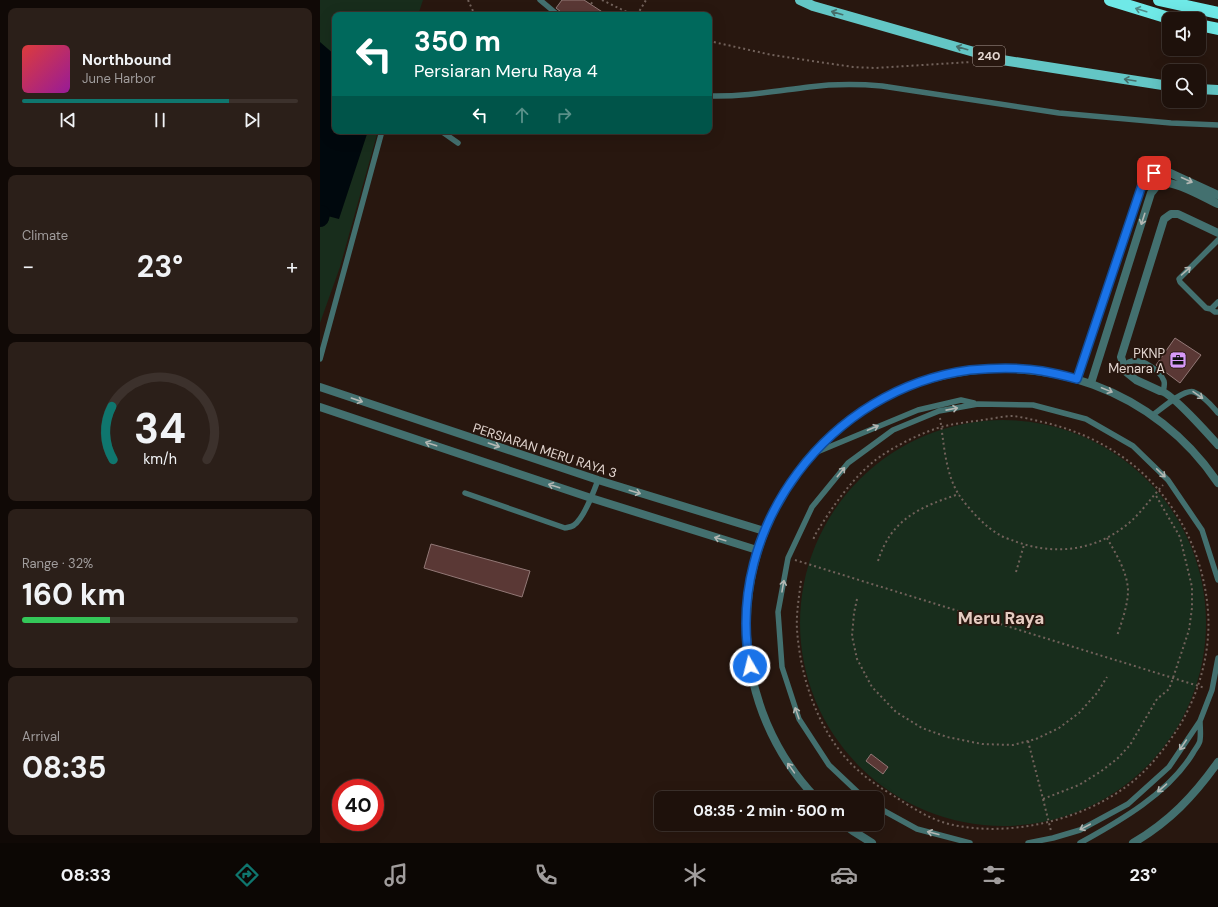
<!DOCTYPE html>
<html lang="en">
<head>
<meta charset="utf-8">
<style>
	:root { --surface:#1e110b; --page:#2b1f19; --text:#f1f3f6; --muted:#a19d9d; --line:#3c312c; --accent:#0f766e }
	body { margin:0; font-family:"DM Sans",sans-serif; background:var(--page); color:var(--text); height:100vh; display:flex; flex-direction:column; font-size:15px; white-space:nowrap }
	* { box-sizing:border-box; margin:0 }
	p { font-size:13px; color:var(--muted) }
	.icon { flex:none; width:22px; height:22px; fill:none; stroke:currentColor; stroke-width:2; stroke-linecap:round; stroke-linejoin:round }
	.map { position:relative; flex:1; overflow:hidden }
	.side { display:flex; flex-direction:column; gap:8px; padding:8px; background:#100906; width:320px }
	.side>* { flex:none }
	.top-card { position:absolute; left:12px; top:12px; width:380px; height:122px; border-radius:8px; box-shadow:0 4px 16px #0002,0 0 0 1px var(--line); background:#00695c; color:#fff; overflow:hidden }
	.fabs { position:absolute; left:842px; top:12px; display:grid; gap:8px }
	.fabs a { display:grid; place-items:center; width:44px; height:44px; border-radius:8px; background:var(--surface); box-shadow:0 4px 16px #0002,0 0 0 1px var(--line); font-size:20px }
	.speed { position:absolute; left:12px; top:779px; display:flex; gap:8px; font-size:20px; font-weight:700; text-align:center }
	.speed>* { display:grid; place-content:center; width:52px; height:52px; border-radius:50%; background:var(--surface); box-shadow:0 4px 16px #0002,0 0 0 1px var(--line); line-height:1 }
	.speed .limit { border:6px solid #d22; background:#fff; color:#111 }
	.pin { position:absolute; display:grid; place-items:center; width:34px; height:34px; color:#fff; margin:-17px; border-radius:8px; box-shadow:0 2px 6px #0006 }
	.me { position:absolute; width:44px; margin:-22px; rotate:352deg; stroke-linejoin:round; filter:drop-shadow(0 0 3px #0008) }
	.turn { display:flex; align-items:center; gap:14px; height:84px; padding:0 16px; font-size:18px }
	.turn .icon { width:52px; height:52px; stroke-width:2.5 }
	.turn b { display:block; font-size:28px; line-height:34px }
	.lanes { display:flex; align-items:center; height:38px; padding:0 16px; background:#0003; justify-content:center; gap:20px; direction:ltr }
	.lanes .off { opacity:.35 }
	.big { font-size:30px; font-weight:700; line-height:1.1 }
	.side .card { flex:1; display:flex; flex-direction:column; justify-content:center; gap:6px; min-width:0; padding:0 14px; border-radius:8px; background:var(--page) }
	.side .dial { align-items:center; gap:0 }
	.dial svg { height:104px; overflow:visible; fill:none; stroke:var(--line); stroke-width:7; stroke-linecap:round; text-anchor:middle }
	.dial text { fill:var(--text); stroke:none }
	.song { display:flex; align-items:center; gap:12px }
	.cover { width:48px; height:48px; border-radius:6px; background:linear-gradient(135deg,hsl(0 70% 55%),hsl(300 70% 35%)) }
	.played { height:4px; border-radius:2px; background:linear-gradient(90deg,var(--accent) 75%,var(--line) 75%) }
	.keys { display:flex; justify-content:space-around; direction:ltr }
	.heat { display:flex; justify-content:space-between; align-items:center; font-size:22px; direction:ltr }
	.charge { height:6px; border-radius:3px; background:linear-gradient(90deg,#34c759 32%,var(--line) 0) }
	.trip { position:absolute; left:334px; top:791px; width:230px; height:40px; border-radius:8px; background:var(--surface); box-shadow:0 4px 16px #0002,0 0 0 1px var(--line); font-weight:700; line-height:40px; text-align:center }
	.tab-bar { display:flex; height:64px; justify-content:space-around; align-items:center; background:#0c0704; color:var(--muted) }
	.tab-bar .icon { width:28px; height:28px }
	.tab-bar .on { color:var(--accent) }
	.tab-bar b { font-size:18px; color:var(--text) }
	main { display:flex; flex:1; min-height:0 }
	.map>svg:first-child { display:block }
	.green { fill:#182d1c }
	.water { fill:#00080d }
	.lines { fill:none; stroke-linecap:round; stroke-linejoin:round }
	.river { stroke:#00080d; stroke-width:18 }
	.building { fill:#5a3835; stroke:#927876 }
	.path { stroke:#72625b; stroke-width:2; stroke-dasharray:2 3; stroke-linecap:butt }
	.service { stroke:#43706f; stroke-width:5.5 }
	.minor { stroke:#43706f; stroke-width:8 }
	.tertiary { stroke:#43706f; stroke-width:8 }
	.primary { stroke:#63c6c5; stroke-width:10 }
	.motorway { stroke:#6fe9e7; stroke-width:12 }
	.oneway { stroke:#4f8a86 }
	.oneway2 { stroke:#466e6a }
	.oneway3 { stroke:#b3b7b3 }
	.route-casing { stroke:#114b97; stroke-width:10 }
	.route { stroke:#1a73e8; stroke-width:7 }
	.labels { text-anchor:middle; stroke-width:4; stroke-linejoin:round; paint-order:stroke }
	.shield { fill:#28170f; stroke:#ab9d96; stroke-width:1 }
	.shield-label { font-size:12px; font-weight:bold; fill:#e3d6d0 }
	.poi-label { font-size:13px; fill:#e3d6d0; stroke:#28170f; text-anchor:end }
	.street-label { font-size:13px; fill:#e3d6d0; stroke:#28170f }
	.district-label { font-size:17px; font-weight:bold; fill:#e5ccc1; stroke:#28170f }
</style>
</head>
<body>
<main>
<section class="side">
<div class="card">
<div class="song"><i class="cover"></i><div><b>Northbound</b><p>June Harbor</p></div></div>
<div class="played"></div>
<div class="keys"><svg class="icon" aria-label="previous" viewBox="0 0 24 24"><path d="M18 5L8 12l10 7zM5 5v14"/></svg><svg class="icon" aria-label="pause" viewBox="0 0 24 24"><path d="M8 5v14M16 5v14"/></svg><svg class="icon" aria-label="next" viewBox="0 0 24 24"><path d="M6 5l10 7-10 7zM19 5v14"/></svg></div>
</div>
<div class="card"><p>Climate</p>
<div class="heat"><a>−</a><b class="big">23°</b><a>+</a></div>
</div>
<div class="card dial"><svg viewBox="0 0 100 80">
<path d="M14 69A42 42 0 1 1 86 69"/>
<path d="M14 69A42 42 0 0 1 13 28" stroke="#0f766e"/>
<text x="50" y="56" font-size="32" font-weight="700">34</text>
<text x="50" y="72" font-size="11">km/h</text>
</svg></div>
<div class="card"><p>Range · 32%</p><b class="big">160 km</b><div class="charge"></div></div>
<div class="card"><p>Arrival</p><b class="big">08:35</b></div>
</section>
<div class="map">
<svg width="898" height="843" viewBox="0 0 898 843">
	<rect width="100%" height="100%" fill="#28170f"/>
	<path class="green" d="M0 0H103L98 15H15V131H58L20 267 0 323Z
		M480 623a203 203 0 1 1 406 0a203 203 0 1 1-406 0Z"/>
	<path class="water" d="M0 42 15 55V131H48L19 219 0 214Z"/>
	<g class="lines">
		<path class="river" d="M0 218 1 214"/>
	</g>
	<path class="building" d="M242 0H264L287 15H242L241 12 236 8Z
		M855 338 881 355 860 383 836 365Z
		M111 544 210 571 202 597 104 568Z
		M551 754 568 767 563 774 546 761Z"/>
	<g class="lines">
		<path class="path" d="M148 0 153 11 157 15
			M282 0 313 15
			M271 4 274 0
			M317 15 326 0
			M389 41 452 55 533 67 555 68 651 62
			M620 418C624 443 625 473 639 495 648 508 666 528 680 535 684 538 690 539 694 541 732 555 771 552 804 527 819 516 830 499 843 485
			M787 538C796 554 807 571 808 590 808 605 802 621 797 636
			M475 560 885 688
			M558 561C571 519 600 507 639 494
			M696 572 704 545
			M481 581C479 597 476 614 477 630 480 671 493 714 517 747 532 768 552 783 574 796 591 807 609 819 629 824 687 838 760 821 807 786 828 771 847 746 860 725 880 691 891 650 888 611 884 557 859 505 818 469 789 444 755 429 718 421 710 419 701 417 693 416 683 416 672 419 662 420 650 422 637 423 625 426 604 431 570 448 553 462 529 482 511 509 495 535L493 540
			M537 599 534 613 532 636 537 659 552 687 576 712 602 728 627 737 662 744 693 745 716 739 739 728 759 713 777 693 787 677
			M708 741 723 799 759 785 780 772 797 759 810 745 837 699 849 689 853 678 869 630 872 608V587L860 537 835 494
			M723 799 731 831"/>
		<path class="service" d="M220 0 238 15
			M389 96C423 97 456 91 489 87 513 84 538 84 562 86L739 113 851 123 898 125
			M121 131 138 143
			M898 240 859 279 860 282 886 308 891 309 895 312H898
			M891 309 898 302
			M0 359 62 131
			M804 367C805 365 807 363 809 362 821 357 840 370 844 381 845 385 844 388 843 391
			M833 415C841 409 865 388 874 392 882 395 893 407 898 413
			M497 452 598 410 641 400 654 403
			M145 493 245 528C248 527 252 527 254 525 263 519 274 491 278 480
			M544 798 509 765 479 719 462 667 458 612 468 558 492 507 528 463 573 430 619 411 658 404 713 405 766 419 813 446 848 480 882 530 898 580
			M557 807 597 829 650 843
			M708 843 733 838 760 830 808 804 849 767 880 721 892 690 898 658
			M760 843C800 821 849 793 873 753 875 749 880 744 880 740 881 734 880 727 880 721"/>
		<path class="minor" d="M898 233 858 214H851L844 219 801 357 806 372 816 380 840 391C850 391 889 435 898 445"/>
		<path class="tertiary" d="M757 379 822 185C830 175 835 171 848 172L898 195
			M771 383 831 193C834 190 836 186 839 184 851 177 886 199 898 204
			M0 387 278 480 444 531
			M0 407 271 498 437 550
			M496 798C454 754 430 697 427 637 421 520 501 409 614 378 722 349 836 390 898 483
			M524 824 533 831 552 843
			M813 843C849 822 874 796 898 762"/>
		<path class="primary" d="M480 0 493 6 682 60 849 86
			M879 89 898 90"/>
		<path class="motorway" d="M790 0 852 19
			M839 0 898 13
			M879 25 898 29"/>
	</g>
	<defs><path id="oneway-shaft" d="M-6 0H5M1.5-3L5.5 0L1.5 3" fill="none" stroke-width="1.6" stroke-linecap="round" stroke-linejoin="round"/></defs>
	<use class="oneway" href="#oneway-shaft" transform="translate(821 10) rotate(-163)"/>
	<g class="oneway2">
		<use href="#oneway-shaft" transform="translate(517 13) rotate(-164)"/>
		<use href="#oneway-shaft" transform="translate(642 48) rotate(-164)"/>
		<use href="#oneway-shaft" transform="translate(810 80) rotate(-171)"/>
	</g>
	<g class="oneway3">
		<use href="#oneway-shaft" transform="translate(867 180) rotate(24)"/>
		<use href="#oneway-shaft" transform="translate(823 219) rotate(108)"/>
		<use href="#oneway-shaft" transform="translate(866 271) rotate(-42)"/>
		<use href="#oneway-shaft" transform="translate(787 390) rotate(22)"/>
		<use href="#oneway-shaft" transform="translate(878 395) rotate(35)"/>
		<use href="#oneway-shaft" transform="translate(37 400) rotate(19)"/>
		<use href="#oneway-shaft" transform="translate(632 409) rotate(-11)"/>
		<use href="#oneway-shaft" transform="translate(553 428) rotate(-23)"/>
		<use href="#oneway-shaft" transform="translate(111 444) rotate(-162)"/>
		<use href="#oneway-shaft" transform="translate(174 445) rotate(19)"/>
		<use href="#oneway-shaft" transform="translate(521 472) rotate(-51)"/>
		<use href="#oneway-shaft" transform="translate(841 473) rotate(44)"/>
		<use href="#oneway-shaft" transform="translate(234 486) rotate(-162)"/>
		<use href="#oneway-shaft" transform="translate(315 492) rotate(17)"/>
		<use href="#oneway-shaft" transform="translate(400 539) rotate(-163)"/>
		<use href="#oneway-shaft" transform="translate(463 586) rotate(-80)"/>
		<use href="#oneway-shaft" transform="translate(477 713) rotate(-109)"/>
		<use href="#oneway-shaft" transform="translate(863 745) rotate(124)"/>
		<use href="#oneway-shaft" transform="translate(471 768) rotate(-125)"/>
		<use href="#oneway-shaft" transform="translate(842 788) rotate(139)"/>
		<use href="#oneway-shaft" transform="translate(765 827) rotate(152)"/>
		<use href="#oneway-shaft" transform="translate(613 833) rotate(-166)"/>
	</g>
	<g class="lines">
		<g class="route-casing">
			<path id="route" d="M430 666C404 527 510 388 650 370 673 368 698 367 722 371 734 373 746 376 757 379L822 185 827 179 834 173"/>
		</g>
		<use href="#route" class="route"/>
	</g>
	<defs>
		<g id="office-square" transform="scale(0.9)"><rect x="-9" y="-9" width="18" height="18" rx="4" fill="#d89af8" stroke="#28170f"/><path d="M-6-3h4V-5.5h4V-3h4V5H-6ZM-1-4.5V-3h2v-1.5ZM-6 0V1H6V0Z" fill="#111"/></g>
	</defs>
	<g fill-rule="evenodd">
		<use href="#office-square" x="858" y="360"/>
	</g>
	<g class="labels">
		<rect class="shield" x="653" y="46" width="32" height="20" rx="3"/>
		<g class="shield-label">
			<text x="669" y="60">240</text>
		</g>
		<g class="poi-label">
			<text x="845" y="358">PKNP<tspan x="845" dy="15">Menara A</tspan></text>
		</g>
		<g class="street-label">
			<text transform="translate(225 450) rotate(18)" y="5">PERSIARAN MERU RAYA 3</text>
		</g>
		<g class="district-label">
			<text x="681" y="624">Meru Raya</text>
		</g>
	</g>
</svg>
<div class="fabs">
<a><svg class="icon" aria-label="sound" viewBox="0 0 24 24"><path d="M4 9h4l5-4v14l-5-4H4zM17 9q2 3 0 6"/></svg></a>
<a><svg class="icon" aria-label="search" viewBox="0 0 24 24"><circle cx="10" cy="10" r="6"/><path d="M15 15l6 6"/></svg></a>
</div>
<div class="speed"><div class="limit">40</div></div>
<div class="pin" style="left:834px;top:173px;background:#d93025"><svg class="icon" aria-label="arrive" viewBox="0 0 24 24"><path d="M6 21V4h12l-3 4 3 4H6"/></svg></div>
<svg class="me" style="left:430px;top:666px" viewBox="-20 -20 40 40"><circle r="17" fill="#1a73e8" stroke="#fff" stroke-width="3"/><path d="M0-11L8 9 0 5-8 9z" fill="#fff"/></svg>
<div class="trip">08:35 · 2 min · 500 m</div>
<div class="top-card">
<div class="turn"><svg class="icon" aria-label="left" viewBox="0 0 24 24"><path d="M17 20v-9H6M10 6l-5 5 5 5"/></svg><div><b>350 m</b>Persiaran Meru Raya 4</div></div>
<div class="lanes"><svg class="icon" aria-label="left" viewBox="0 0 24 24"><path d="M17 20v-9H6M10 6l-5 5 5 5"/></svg><svg class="icon off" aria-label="ahead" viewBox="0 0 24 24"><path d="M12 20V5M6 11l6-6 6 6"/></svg><svg class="icon off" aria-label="right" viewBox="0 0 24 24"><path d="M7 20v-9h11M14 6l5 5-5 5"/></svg></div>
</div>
</div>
</main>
<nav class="tab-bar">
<b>08:33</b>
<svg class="icon on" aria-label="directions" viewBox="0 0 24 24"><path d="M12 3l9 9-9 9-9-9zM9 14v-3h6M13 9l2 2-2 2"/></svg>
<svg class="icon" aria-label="music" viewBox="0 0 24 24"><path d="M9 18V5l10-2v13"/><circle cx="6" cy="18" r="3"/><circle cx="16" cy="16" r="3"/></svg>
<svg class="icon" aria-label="phone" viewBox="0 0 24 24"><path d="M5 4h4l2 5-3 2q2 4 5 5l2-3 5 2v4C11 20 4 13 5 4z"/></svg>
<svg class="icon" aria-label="climate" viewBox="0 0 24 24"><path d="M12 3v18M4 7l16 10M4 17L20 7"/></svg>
<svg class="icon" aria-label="car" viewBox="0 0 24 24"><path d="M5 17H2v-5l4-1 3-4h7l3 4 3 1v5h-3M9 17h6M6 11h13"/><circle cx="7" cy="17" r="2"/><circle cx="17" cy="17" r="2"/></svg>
<svg class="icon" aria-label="filters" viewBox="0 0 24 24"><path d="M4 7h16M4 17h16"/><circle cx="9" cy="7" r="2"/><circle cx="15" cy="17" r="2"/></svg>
<b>23°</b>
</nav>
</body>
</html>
